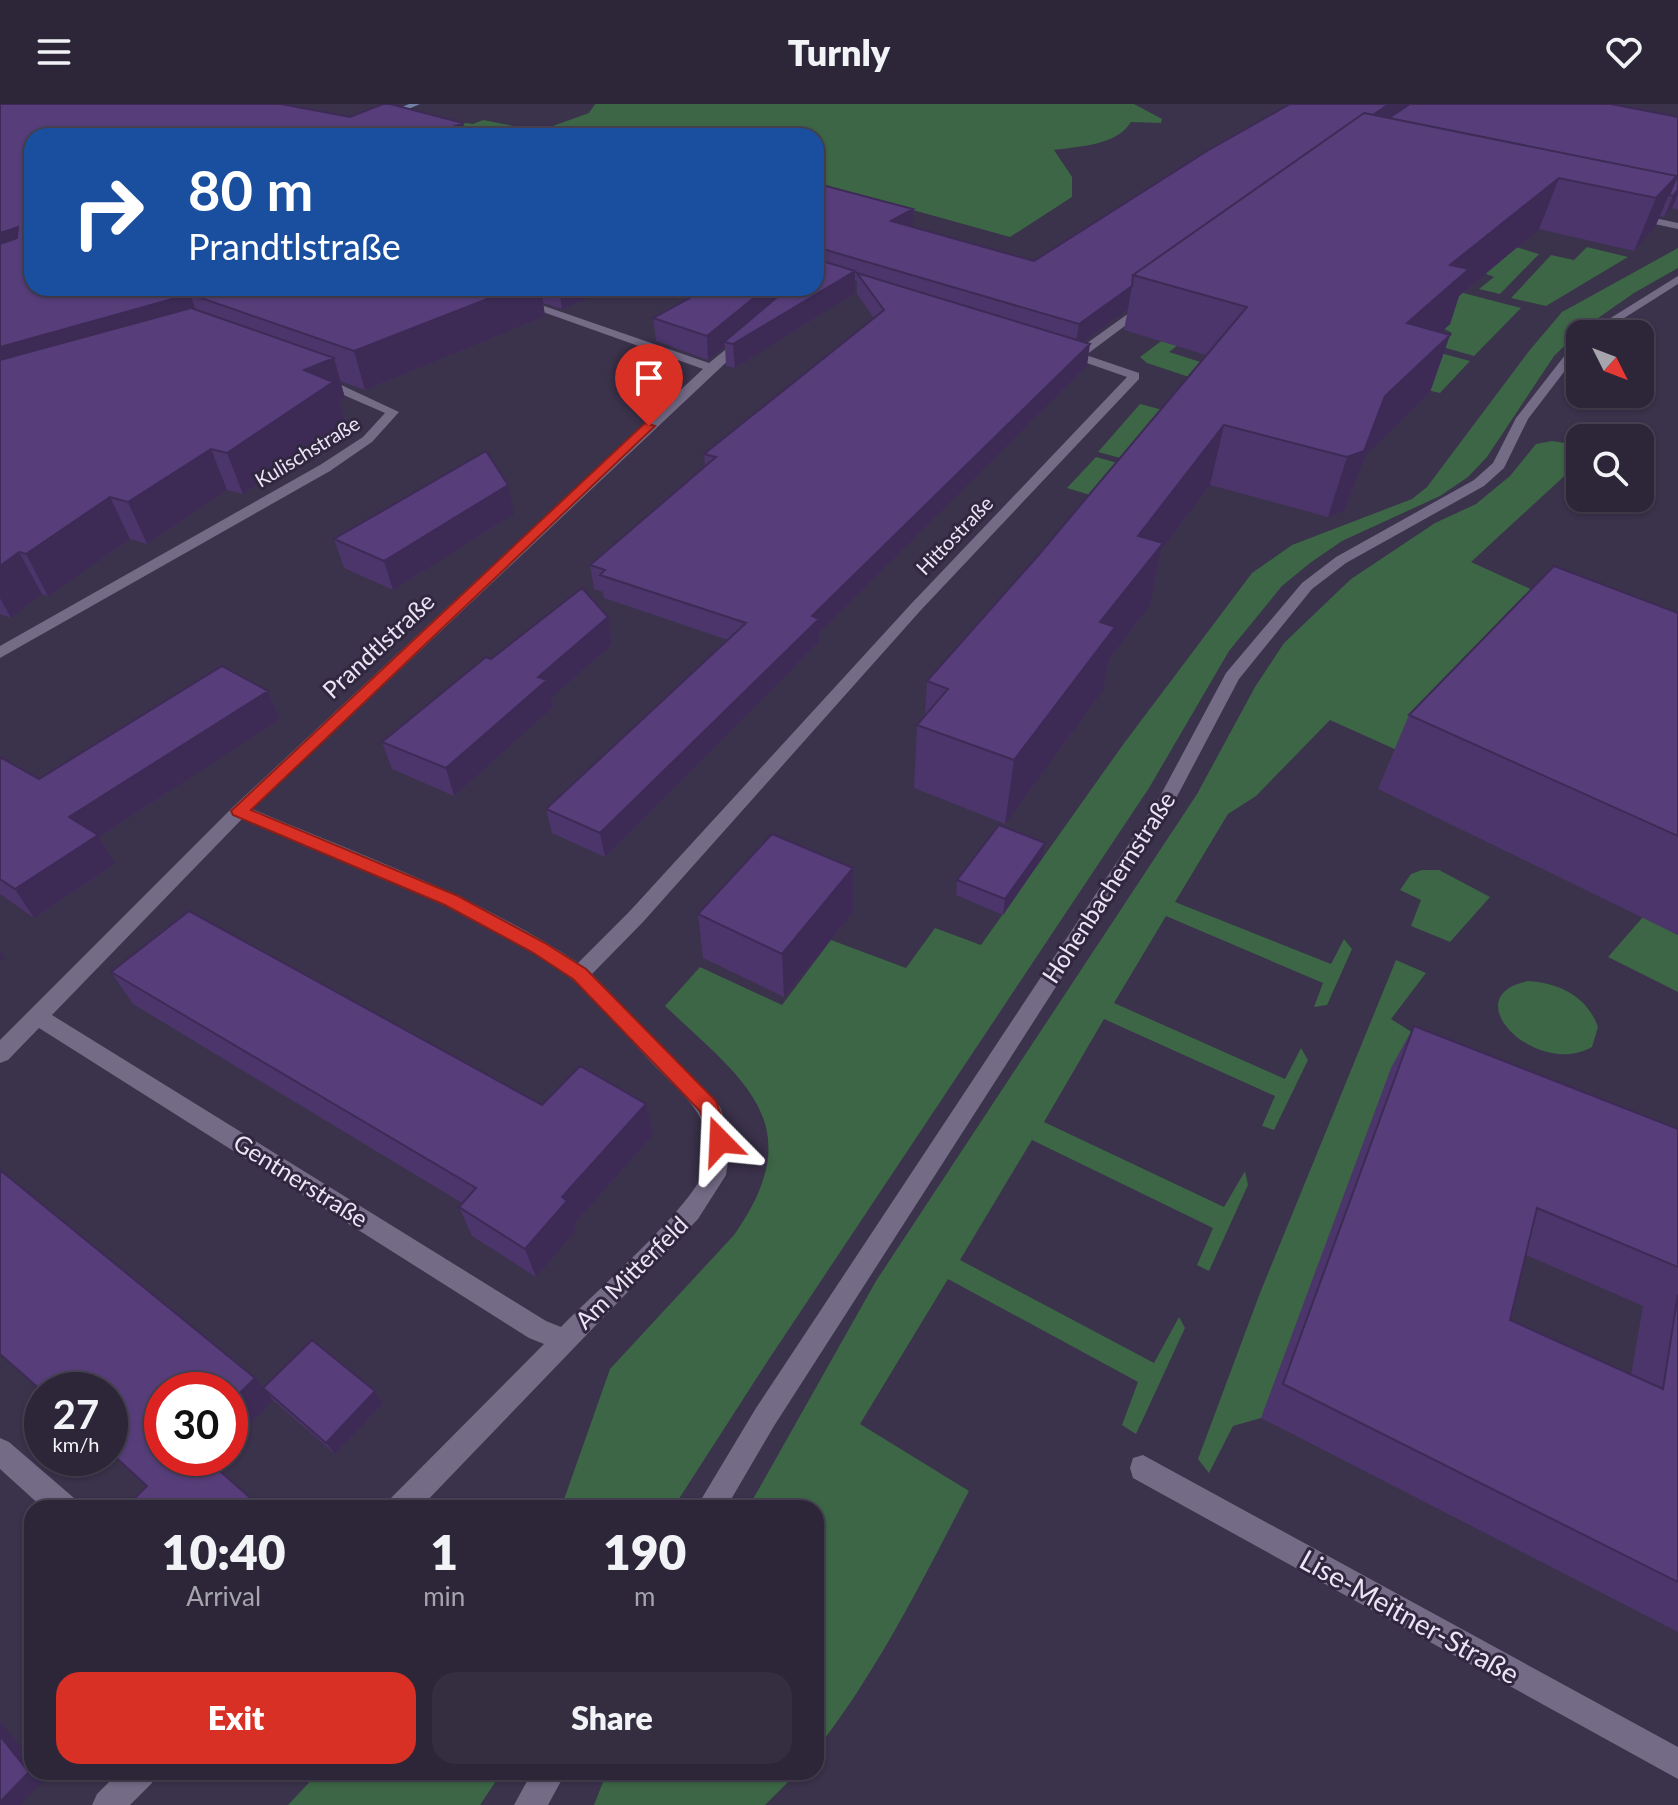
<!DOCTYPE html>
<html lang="en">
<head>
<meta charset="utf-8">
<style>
  body { margin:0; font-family:Lato,sans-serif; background:#342e40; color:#f1f3f6; height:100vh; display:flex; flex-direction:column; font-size:30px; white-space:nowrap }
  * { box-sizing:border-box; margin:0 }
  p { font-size:26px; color:#a6a5ae }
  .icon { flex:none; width:44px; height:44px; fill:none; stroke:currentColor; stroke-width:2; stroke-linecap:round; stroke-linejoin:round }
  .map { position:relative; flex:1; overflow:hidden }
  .sheet { position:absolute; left:24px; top:1396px; width:800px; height:280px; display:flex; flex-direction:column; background:#2c2638; border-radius:24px; box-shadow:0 2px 6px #0004,0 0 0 2px #484353 }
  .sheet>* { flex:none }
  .hud { position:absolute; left:24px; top:24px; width:800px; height:168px; border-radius:24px; box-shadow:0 2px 6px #0004,0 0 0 2px #484353; background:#1a4fa0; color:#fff; overflow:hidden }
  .needle { width:52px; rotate:132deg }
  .controls { position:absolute; left:1566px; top:216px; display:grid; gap:16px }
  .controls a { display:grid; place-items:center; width:88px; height:88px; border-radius:16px; background:#2c2638; box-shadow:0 2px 6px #0004,0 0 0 2px #484353; font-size:40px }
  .speed { position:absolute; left:24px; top:1268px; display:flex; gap:16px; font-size:40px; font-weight:700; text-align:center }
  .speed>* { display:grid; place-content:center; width:104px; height:104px; border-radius:50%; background:#2c2638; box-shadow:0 2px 6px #0004,0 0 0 2px #484353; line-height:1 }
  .speed small { font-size:20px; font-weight:400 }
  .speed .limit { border:12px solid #d22; background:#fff; color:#111 }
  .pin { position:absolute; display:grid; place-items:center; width:68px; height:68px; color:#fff; margin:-82px -34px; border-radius:50% 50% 50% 0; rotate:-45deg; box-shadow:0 0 8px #0007 }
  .pin .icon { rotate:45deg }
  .me { position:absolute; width:88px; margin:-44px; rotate:339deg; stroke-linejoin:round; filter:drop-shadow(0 0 6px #0008) }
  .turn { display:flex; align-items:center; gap:28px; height:168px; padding:0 32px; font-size:36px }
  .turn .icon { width:104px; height:104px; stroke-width:2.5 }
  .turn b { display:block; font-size:56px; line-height:68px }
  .eta { display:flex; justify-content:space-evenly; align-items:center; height:136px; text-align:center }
  .eta b { font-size:48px; font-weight:800; line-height:56px }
  .primary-button { display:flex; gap:16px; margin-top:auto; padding:16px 32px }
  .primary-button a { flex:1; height:92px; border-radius:24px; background:#d93025; color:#fff; font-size:32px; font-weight:800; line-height:92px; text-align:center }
  .primary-button a+a { background:#342e40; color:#f1f3f6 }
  header { display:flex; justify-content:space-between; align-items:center; height:104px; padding:0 32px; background:#2c2638; font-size:36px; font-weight:800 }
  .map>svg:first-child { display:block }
</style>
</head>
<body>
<header><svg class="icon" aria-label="menu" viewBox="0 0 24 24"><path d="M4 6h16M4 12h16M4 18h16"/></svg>Turnly<svg class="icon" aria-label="heart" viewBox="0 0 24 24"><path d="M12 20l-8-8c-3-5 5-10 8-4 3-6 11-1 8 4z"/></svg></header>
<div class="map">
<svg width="1678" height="1701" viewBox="0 0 1678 1701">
  <rect width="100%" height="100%" fill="#3b324b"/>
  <path fill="#3c6646" d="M 595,0 L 1134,0 L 1162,15 L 1161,19 L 1131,18 C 1116,42 1080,42 1054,46 L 1072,73 L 1072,93 L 1010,133 L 816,79 L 816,32 L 473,32 L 423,21 L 415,11 L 473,20 L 483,16 L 539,27 L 589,9 Z
    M 1499,138 L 1539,150 L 1500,190 L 1479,185 L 1494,173 L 1486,170 Z
    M 1587,143 L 1628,153 L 1546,202 L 1511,194 L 1551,151 L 1574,156 Z
    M 1678,144 L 1678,164 L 1634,189 L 1581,226 L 1554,252 L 1487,353 L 1468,373 L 1440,392 L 1342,437 L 1310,459 L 1282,482 L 1229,547 L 1149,684 L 769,1255 L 673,1404 L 561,1404 L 610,1265 L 734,1131 C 812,1020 744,977 665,902 L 700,863 L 782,901 L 831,836 L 906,864 L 935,824 L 981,841 L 1122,642 L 1252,469 L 1292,441 L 1412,395 L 1427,383 L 1529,247 L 1562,208 Z
    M 1294,145 L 1521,204 L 1474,252 L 1439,242 L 1452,229 Z
    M 1223,191 L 1470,257 L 1440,289 L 1191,231 L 1169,248 L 1219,264 L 1201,277 L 1147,259 L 1140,253 Z
    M 1140,300 L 1190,313 L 1150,362 L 1098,348 Z
    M 1552,337 L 1565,339 L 1573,344 L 1572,365 L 1471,458 L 1661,544 L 1410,652 L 1330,616 L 1256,692 L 1228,710 L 1175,798 L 1331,860 L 1344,835 L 1352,845 L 1327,901 L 1314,903 L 1323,879 L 1166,812 L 1114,899 L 1285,975 L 1301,944 L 1308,956 L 1274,1026 L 1262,1022 L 1275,992 L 1104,915 L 1044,1018 L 1224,1103 L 1245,1067 L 1248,1081 L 1209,1167 L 1197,1161 L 1213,1124 L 1032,1036 L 960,1156 L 1154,1259 L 1179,1213 L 1185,1224 L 1136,1330 L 1122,1321 L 1138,1278 L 948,1175 L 860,1320 L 969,1387 C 923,1475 878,1567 816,1646 L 816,1404 L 748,1404 L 876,1177 L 1197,690 L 1255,583 L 1284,539 L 1351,475 L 1435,419 L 1476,400 L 1510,372 L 1536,340 Z
    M 1096,353 L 1146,367 L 1120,400 L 1067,384 Z
    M 1422,766 L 1439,766 L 1490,793 L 1450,838 L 1411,822 L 1421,796 L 1400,786 L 1411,770 Z
    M 1643,813 L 1678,831 L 1678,888 L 1608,853 Z
    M 1396,856 L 1426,869 L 1391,915 L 1610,1053 L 1261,1314 L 1233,1322 L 1209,1369 L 1198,1355 L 1260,1189 Z
    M 1528,877 C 1559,879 1587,892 1598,923 L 1592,943 C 1536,975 1453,892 1528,877 Z
    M 319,1668 L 502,1668 L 480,1701 L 288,1701 Z
    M 607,1668 L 798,1668 L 765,1701 L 594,1701 Z"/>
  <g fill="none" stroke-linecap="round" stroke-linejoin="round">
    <path fill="#746b87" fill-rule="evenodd" d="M 1631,109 L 1678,119 L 1678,125 L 1627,114 L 1626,112 Z
      M 1678,172 L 1678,180 L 1599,230 L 1585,230 Z
      M 476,184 L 492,184 L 709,259 L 741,233 L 751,235 L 252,705 C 362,752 478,792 578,859 L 629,808 L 911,500 L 1127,273 L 1061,250 L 1061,244 L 1076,247 L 1143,199 L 1153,201 L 1086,251 L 1139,269 L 1139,275 L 921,506 L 643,818 L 592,870 L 720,1003 L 731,1037 L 726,1071 L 698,1115 L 420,1404 L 387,1404 L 391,1394 L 544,1240 L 529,1234 L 39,924 L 8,956 L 0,959 L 0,936 L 233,703 L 703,265 ZM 242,715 C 351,762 472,802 569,873 C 600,896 626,932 653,960 C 683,991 721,1018 704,1067 C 692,1103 592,1191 561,1223 L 546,1217 L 52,911 Z
      M 1580,235 L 1580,247 L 1528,315 L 1504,364 L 1484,382 L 1346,459 L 1312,485 L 1239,575 L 1172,702 L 774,1322 L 726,1404 L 696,1404 L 756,1304 L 1158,696 L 1226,569 L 1302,479 L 1336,453 L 1474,376 L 1493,359 L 1516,314 L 1576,237 Z
      M 316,273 L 324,273 L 399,308 L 372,338 L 330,367 L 0,554 L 0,542 L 320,361 L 363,333 L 385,309 L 316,279 Z
      M 0,1334 L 9,1338 L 74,1394 L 78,1404 L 43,1404 L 0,1365 Z
      M 1143,1351 L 1678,1643 L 1678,1675 L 1133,1374 L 1130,1364 L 1133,1354 Z
      M 119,1668 L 157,1668 L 152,1679 L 130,1701 L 92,1701 L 97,1690 Z
      M 532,1668 L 566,1668 L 548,1701 L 514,1701 Z"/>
    <path fill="#7480a7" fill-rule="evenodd" d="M 409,0 L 420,0 L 346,32 L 334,32 Z"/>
  </g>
  <path fill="#4b356a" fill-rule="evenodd" d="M 0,0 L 350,13 L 463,19 L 466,32 L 32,32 L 32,184 L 584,184 L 586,195 L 562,205 L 543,199 L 545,212 L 365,286 L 340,277 L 345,294 L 339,296 L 345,317 L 243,390 L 227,386 L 147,440 L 130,435 L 48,492 L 42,490 L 11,514 L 0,510 Z
    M 1678,13 L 1678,106 L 1672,104 L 1664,113 L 1660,112 L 1655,123 L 1634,147 L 1539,125 L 1459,192 L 1450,220 L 1441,228 L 1450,231 L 1430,288 L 1366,351 L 1344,407 L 1328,413 L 1210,381 L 1161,446 L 1150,501 L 1109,555 L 1103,586 L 1005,720 L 914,684 L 917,621 L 925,612 L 927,577 L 1036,454 L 1206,251 L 1124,226 L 1128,205 L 1083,238 L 1087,262 L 819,529 L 819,538 L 605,753 L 552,729 L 546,705 L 728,536 L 604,494 L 603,488 L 594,485 L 590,461 L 705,362 L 704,350 L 874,214 L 857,190 L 857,177 L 855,177 L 855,189 L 735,264 L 726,262 L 725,242 L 708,256 L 656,237 L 653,214 L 816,184 L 816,84 L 912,123 L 1034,157 Z
    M 514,410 L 393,486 L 344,464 L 334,435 Z
    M 1678,509 L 1678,831 L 1378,685 L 1409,611 Z
    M 608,513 L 612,540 L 551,594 L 553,603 L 454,692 L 392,665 L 382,638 L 491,555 Z
    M 268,587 L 280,615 L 99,733 L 115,760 L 34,814 L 0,790 L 0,653 L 39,675 Z
    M 1042,754 L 1003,811 L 956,791 L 957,776 Z
    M 853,764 L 853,808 L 784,893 L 703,854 L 698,810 Z
    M 111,868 L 542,1001 L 646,1000 L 653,1031 L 574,1120 L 576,1126 L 536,1173 L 472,1132 L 459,1103 L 462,1099 L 133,900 Z
    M 1414,922 L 1678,1025 L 1678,1528 L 1261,1314 L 1391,964 ZM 1526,1151 L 1643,1202 L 1631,1271 L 1510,1216 Z
    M 0,1066 L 255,1274 L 263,1284 L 312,1236 L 375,1287 L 383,1299 L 335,1350 L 273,1296 L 230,1341 L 230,1286 L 162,1286 L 162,1354 L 217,1354 L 212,1360 L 261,1404 L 131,1404 L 128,1401 L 147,1382 L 110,1348 L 110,1286 L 42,1286 L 42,1287 L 0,1250 Z"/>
  <path fill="#3d2b56" d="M 1389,0 L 1413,0 L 1144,174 L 1349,26 Z
    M 463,19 L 466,32 L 429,32 Z
    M 1677,72 L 1655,123 L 1634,147 L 1656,94 Z
    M 1559,74 L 1539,125 L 1459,192 L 1450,220 L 1388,276 L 1407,219 L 1450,161 Z
    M 1678,86 L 1678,90 L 1672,104 L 1664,113 L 1673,92 Z
    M 913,105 L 912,127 L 891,117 Z
    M 18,123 L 32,155 L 0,171 L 0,129 Z
    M 855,167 L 855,189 L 735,264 L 733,240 Z
    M 1132,182 L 1128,205 L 1075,244 L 1079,220 Z
    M 515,184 L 541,184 L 545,212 L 365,286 L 354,247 Z
    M 559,184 L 584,184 L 586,195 L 562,205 Z
    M 766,184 L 794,184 L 724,238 L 725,242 L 708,256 L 707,232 Z
    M 190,190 L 204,228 L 0,287 L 0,243 Z
    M 1450,231 L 1430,288 L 1366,351 L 1344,407 L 1328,413 L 1347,353 L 1385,292 Z
    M 1090,240 L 1087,262 L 819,529 L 819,538 L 605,753 L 600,729 L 812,512 Z
    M 334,254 L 345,294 L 339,296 L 345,317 L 243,390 L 227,349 L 304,266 Z
    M 1224,321 L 1210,381 L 1161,446 L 1150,501 L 1109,555 L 1103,586 L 1005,720 L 1014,656 L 1100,518 L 1138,432 Z
    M 211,345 L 227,386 L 147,440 L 128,398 Z
    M 508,381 L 514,410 L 393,486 L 384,457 Z
    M 110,393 L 130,435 L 48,492 L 26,450 Z
    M 19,448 L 42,490 L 11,514 L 0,494 L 0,462 Z
    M 608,513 L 612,540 L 551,594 L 553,603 L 454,692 L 446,664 L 538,573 Z
    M 268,587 L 280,615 L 99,733 L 115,760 L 34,814 L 15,785 L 69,713 Z
    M 1045,739 L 1042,754 L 1003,811 L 1005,795 Z
    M 853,764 L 853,808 L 784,893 L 782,850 Z
    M 0,848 L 5,854 L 0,857 Z
    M 646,1000 L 653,1031 L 574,1120 L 576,1126 L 536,1173 L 525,1145 L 562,1093 Z
    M 255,1274 L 273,1296 L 230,1341 L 230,1299 Z
    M 375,1287 L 383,1299 L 335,1350 L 326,1339 Z
    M 204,1354 L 217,1354 L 211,1361 Z
    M 255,1398 L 261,1404 L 249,1404 Z
    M 0,1617 L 32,1657 L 32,1668 L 41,1668 L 46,1674 L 20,1701 L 0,1701 Z"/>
  <path fill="#573e7b" stroke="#3d2b56" stroke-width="2" d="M 0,0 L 281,0 L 350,13 L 383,0 L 390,0 L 463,19 L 429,32 L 32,32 L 32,184 L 515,184 L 354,247 L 190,190 L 0,243 L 0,140 L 17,134 L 18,123 L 0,129 Z
    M 1290,0 L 1389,0 L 1373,11 L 1364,9 L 1133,171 L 1132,182 L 1079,220 L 816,143 L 816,84 L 822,81 L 913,105 L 891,117 L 1034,157 L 1207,47 Z
    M 1410,0 L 1611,0 L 1678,13 L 1678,86 L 1673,92 L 1669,91 L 1677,72 L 1389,14 Z
    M 1364,9 L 1677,72 L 1656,94 L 1559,74 L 1450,161 L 1469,165 L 1407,219 L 1450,231 L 1385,292 L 1364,347 L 1347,353 L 1224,321 L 1138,432 L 1163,439 L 1100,518 L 1115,523 L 1014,656 L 917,621 L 948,585 L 927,577 L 1036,454 L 1247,203 L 1133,171 Z
    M 816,155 L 855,167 L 733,240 L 724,238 L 788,184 L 816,184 Z
    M 857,169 L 1090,240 L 812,512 L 819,515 L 600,729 L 546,705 L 746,519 L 600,471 L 605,466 L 590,461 L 716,353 L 704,350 L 884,206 Z
    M 708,184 L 766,184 L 707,232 L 653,214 Z
    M 191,204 L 334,254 L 304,266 L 333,278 L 227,349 L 211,345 L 128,398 L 110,393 L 26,450 L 19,448 L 0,462 L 0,256 Z
    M 486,347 L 508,381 L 384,457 L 334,435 Z
    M 1554,462 L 1678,509 L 1678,732 L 1409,611 Z
    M 582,484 L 608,513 L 538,573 L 547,576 L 446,664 L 382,638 L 486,553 L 491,555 Z
    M 222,562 L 268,587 L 69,713 L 98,731 L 15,785 L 0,775 L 0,653 L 39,675 Z
    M 999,721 L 1045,739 L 1005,795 L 957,776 Z
    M 772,730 L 853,764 L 782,850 L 698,810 Z
    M 189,807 L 542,1001 L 580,962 L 646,1000 L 562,1093 L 567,1097 L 525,1145 L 459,1103 L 476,1084 L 111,868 Z
    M 1414,922 L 1678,1025 L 1678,1163 L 1537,1104 L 1510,1216 L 1663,1285 L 1678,1190 L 1678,1478 L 1283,1280 Z
    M 0,1066 L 255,1274 L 230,1299 L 230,1286 L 162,1286 L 162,1354 L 205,1354 L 255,1398 L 249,1404 L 131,1404 L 128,1401 L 147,1382 L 110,1348 L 110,1286 L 42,1286 L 42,1287 L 0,1250 Z
    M 312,1236 L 375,1287 L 326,1339 L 263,1284 Z
    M 0,1632 L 29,1668 L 0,1698 Z"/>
  <path fill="#d93025" stroke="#8d1f18" stroke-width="2" d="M 645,319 L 655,322 L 251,706 L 458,792 L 545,839 L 586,865 L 716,997 L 730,1037 L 727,1043 L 720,1046 L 713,1043 L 700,1007 L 573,875 L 532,848 L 445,801 L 233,711 L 231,707 Z"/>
  <g text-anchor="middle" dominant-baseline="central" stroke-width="6" stroke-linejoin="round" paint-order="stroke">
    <g font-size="20" fill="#eae4f5" stroke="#312840">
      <text transform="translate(307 347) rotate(-31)">Kulischstraße</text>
      <text transform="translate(954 431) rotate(-46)">Hittostraße</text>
    </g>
    <g font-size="24" fill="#eae4f5" stroke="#312840">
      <text transform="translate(378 541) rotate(-43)">Prandtlstraße</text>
      <text transform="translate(1108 783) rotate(-57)">Hohenbachernstraße</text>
      <text transform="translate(301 1076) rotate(32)">Gentnerstraße</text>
      <text transform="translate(631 1168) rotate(-45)">Am Mitterfeld</text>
    </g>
    <g font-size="28" fill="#eae4f5" stroke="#312840">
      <text transform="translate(1410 1512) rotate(29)">Lise-Meitner-Straße</text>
    </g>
  </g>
</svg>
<div class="controls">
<a><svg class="needle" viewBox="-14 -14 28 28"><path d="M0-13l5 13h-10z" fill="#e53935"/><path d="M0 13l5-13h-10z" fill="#a6a5ae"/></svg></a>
<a><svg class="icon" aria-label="search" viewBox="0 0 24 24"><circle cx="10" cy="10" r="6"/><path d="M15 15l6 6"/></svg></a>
</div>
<div class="speed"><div>27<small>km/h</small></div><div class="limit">30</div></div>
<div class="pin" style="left:649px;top:322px;background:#d93025"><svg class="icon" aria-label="arrive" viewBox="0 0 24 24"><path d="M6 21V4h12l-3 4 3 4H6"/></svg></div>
<svg class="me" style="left:720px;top:1037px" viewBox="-20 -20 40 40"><path d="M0-17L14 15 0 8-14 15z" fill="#d93025" stroke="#fff" stroke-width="4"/></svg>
<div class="hud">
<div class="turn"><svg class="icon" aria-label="right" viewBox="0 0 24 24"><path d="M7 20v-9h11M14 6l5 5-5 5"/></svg><div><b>80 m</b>Prandtlstraße</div></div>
</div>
<section class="sheet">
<div class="eta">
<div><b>10:40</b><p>Arrival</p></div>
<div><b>1</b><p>min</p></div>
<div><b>190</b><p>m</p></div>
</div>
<div class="primary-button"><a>Exit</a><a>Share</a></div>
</section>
</div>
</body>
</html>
